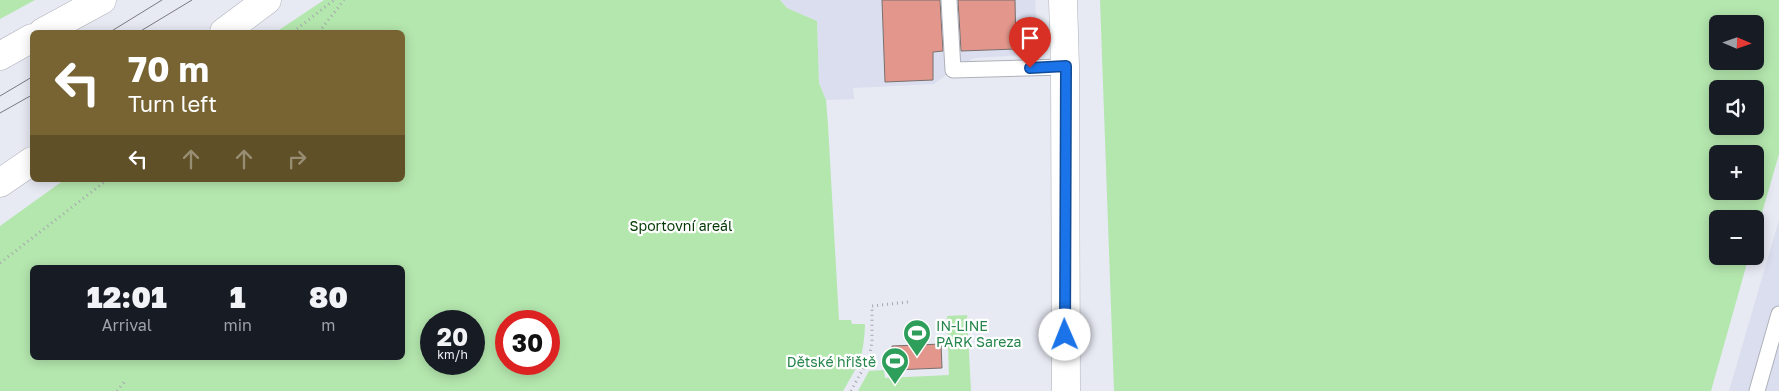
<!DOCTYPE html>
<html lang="en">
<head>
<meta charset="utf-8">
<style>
  body { margin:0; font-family:"Golos Text",sans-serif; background:#242831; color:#f1f3f6; height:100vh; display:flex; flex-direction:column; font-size:19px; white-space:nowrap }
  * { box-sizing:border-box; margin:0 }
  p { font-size:16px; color:#9ea1a6 }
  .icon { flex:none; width:28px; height:28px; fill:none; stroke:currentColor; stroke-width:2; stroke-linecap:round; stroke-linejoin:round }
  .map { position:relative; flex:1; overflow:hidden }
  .drawer { position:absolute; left:30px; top:265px; width:375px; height:95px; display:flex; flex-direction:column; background:#171b24; border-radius:8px; box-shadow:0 2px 12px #0003 }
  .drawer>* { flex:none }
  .guide { position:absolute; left:30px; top:30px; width:375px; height:152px; border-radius:8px; box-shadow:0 2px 12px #0003; background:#786433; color:#fff; overflow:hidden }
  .needle { width:32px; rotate:92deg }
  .fabs { position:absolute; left:1709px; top:15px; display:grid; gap:10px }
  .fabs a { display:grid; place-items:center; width:55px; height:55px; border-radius:8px; background:#171b24; box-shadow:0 2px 12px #0003; font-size:25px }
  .speed { position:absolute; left:420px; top:310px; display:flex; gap:10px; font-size:25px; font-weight:700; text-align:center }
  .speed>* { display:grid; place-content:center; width:65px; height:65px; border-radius:50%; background:#171b24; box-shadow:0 2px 12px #0003; line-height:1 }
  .speed small { font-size:12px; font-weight:400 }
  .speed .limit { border:8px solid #d22; background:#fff; color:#111 }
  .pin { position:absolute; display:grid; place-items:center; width:42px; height:42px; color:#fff; margin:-51px -21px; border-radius:50% 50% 50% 0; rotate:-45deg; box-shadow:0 0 5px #0007 }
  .pin .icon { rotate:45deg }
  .me { position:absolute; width:55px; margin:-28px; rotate:359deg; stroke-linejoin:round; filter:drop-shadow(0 0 4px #0008) }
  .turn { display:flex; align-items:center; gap:18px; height:105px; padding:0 15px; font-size:22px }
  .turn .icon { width:65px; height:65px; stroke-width:2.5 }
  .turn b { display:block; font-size:35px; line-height:42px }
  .lanes { display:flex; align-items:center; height:48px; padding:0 15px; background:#0003; justify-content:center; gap:25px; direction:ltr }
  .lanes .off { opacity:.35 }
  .eta { display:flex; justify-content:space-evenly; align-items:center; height:85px; text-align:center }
  .eta b { font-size:30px; font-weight:800; line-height:35px }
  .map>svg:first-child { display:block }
</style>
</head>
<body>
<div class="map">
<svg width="1779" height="391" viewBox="0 0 1779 391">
  <rect width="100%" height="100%" fill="#e7e9f3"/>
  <path fill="#dadeef" d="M 780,0 L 1035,0 L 1038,54 L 974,58 L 953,70 L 934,84 L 853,88 L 854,99 L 826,100 L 819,83 L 817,21 L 787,8 Z
    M 1779,220 L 1779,391 L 1729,391 Z"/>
  <path fill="#b4e7ae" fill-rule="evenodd" d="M 0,0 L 35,0 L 0,19 Z
    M 324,0 L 780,0 L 787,8 L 817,21 L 819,83 L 826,100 L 828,125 L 839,320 L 851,320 L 852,324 L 865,324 C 864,356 859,364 843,391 L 0,391 L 0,226 L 64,180 L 402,180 L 402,32 L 276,32 ZM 32,268 L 402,268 L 402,358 L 32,358 ZM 431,321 L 474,321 L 474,364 L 431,364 ZM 549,321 L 549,364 L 506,364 L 506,321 Z
    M 1100,0 L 1779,0 L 1779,154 L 1755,237 L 1755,219 L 1718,219 L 1718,256 L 1749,256 L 1711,391 L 1114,391 ZM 1718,24 L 1755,24 L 1755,61 L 1718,61 ZM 1718,89 L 1755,89 L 1755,126 L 1718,126 ZM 1718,154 L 1755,154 L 1755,191 L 1718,191 Z
    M 967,315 L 971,391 L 858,391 L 869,371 L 884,370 L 885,378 L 949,375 L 947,316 Z"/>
  <path fill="#e3978c" stroke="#796f6d" d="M 882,0 L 940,0 L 943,51 L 933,52 L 933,80 L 885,82 Z
    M 958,0 L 1015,0 L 1016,49 L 961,51 Z
    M 941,344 L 942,368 L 893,370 L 892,346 Z"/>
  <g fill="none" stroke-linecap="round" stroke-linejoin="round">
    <g stroke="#afb1ba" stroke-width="17">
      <path id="lane" d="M 949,0 L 953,70 L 1065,67
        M 1757,391 L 1779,314"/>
    </g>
    <g stroke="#afb1ba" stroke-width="29">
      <path id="street" d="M 1063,0 L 1065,67 L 1066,391"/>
    </g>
    <g stroke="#afb1ba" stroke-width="29">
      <path id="secondary" d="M 43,32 L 102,0
        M 224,32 L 267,0
        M 0,56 L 32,38
        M 0,183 L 32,161"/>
    </g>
    <path stroke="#a5a7af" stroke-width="3" stroke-dasharray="1 4" stroke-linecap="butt" d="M 293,32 L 334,0
      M 319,32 L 344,0
      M 0,263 L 107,180
      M 117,391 L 125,381
      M 851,391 L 869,358 L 872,342 L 872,306 L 908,302"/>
    <use href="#lane" stroke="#fff" stroke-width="15"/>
    <use href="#street" stroke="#fff" stroke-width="28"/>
    <use href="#secondary" stroke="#fff" stroke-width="28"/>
    <path stroke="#797a81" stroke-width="1" d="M 110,32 L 162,0
      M 139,32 L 192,0
      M 0,96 L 32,77
      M 0,113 L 32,95"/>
  </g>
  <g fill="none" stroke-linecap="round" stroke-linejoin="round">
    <g stroke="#114b97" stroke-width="12">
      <path id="route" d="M 1030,68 L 1066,66 L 1065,335"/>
    </g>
    <use href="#route" stroke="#1a73e8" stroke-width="9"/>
  </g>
  <defs>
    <g id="stadium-pin" transform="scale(1.4375)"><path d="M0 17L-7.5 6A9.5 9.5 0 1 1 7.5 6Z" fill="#2e9e5b" stroke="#fff"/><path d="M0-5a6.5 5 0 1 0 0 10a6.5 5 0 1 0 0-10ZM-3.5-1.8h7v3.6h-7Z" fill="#fff"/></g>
  </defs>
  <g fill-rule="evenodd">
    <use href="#stadium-pin" x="917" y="333"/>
    <use href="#stadium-pin" x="895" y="361"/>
  </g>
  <g text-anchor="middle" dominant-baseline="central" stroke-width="4.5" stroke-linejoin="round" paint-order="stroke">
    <g font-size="14" fill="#013700" stroke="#fff">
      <text x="681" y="225">Sportovní areál</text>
    </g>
    <g font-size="14" fill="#27864d" stroke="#fff" text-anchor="start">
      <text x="936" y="325">IN-LINE<tspan x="936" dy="16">PARK Sareza</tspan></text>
      <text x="876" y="361" text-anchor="end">Dětské hřiště</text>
    </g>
  </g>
</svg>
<div class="fabs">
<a><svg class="needle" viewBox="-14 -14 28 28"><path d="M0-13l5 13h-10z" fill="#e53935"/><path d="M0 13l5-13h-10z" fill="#9ea1a6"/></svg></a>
<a><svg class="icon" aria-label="sound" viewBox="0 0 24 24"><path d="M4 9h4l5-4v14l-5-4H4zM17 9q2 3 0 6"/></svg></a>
<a>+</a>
<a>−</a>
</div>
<div class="speed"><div>20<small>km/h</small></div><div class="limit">30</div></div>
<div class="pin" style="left:1030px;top:68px;background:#d93025"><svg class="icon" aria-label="arrive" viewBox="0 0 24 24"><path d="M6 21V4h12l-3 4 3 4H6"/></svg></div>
<svg class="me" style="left:1065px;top:335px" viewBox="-20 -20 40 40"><circle r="19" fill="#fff"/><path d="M0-13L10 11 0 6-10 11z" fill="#1a73e8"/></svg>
<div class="guide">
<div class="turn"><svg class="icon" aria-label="left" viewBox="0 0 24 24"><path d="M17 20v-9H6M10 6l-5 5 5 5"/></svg><div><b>70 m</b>Turn left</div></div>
<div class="lanes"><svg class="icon" aria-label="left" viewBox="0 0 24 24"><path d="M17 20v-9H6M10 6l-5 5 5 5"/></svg><svg class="icon off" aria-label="ahead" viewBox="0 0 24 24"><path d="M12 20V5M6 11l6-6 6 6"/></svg><svg class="icon off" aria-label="ahead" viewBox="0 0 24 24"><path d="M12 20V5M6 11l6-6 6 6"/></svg><svg class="icon off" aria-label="right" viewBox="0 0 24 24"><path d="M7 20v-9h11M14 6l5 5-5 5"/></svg></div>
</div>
<section class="drawer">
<div class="eta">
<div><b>12:01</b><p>Arrival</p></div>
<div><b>1</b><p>min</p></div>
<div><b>80</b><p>m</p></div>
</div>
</section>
</div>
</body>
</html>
